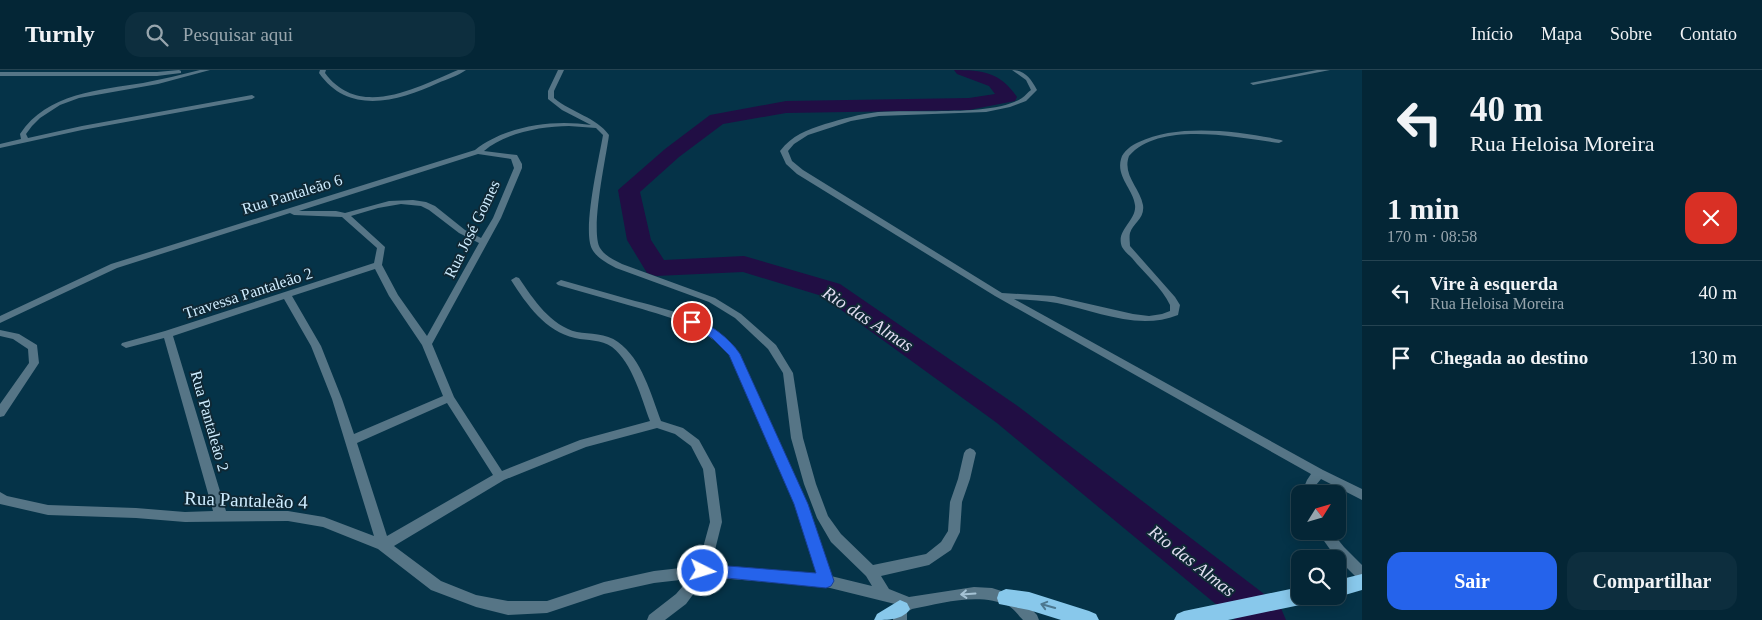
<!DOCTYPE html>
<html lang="pt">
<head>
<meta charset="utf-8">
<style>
  body { margin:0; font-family:"Times New Roman",serif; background:#0d2e3e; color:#f1f3f6; height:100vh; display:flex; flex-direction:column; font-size:19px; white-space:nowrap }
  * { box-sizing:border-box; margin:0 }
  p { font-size:16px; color:#97a5ad }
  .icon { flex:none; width:28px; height:28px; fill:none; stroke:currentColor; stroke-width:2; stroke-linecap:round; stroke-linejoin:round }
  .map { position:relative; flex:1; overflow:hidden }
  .details { display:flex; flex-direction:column; background:#042636; width:400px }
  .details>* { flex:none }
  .banner { background:#042636; color:#f1f3f6; overflow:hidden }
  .needle { width:32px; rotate:53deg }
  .fabs { position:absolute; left:1291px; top:415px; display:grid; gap:10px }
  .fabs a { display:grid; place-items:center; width:55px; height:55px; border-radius:10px; background:#042636; box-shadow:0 2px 12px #0003,0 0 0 1px #254351; font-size:25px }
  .pin { position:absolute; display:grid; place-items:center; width:42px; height:42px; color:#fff; margin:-21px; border:2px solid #fff; border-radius:50%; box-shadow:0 1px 5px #0007 }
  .me { position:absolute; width:55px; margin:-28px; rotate:95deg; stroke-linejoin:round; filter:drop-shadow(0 0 4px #0008) }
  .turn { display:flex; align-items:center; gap:18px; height:105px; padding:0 25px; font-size:22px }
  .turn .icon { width:65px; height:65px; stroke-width:2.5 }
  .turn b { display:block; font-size:35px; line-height:42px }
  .round { display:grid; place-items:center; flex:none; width:52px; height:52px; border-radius:15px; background:#0d2e3e }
  .summary { display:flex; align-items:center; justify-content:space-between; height:85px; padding:0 25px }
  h1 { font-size:30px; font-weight:700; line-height:38px }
  .cta { display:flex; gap:10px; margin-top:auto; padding:10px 25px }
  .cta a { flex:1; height:58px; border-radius:15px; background:#2563eb; color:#fff; font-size:20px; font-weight:700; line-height:58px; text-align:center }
  .cta a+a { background:#0d2e3e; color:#f1f3f6 }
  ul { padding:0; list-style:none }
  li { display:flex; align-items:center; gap:15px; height:65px; padding:0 25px; border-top:1px solid #254351 }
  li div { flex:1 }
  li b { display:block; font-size:19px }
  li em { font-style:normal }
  header { display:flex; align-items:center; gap:30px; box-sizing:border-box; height:70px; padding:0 25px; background:#042636; border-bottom:1px solid #254351 }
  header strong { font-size:24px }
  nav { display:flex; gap:28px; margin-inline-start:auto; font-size:18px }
  .search { width:350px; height:45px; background:#0d2e3e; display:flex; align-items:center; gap:12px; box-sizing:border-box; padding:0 18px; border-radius:15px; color:#97a5ad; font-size:19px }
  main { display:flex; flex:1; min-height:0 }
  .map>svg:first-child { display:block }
</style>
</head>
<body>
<header>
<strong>Turnly</strong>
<div class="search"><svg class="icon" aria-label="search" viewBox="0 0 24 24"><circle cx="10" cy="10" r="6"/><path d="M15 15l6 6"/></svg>Pesquisar aqui</div>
<nav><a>Início</a><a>Mapa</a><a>Sobre</a><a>Contato</a></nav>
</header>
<main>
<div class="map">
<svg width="1362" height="550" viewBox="0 0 1362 550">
  <rect width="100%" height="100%" fill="#053348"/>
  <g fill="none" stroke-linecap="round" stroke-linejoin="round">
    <path fill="#210e44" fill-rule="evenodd" d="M 954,0 C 983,0 1000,2 1017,27 L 1015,31 L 969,40 L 786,43 L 723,54 L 679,87 L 640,122 L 651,170 L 664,190 L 744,186 L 840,214 L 1019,337 L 1280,536 L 1286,550 L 1235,550 L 997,353 L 822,226 L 743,202 L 656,206 L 647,203 L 627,170 L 618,120 L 665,79 L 710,45 L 786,31 L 969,28 L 995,24 L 989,16 L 957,4 Z"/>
    <path fill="#567586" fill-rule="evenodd" d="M 179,0 L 181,1 L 181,3 L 157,6 L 0,6 L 0,2 L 157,2 Z
      M 200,0 L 210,0 L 158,14 L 79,28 L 60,35 L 40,48 L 32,56 L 26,64 L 28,68 L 82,56 L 252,25 L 255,27 L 252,29 L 82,60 L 0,78 L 0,74 L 21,69 L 20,64 C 47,23 99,20 143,13 C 162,9 181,5 200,0 Z
      M 320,0 L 326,0 L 325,3 C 360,50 417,17 458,0 L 466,0 C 458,6 447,9 438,13 C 399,31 349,46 319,3 Z
      M 558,0 L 564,0 L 554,21 L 554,28 C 572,43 596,47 609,65 C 606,88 590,160 600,178 C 605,186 614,190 622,194 L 715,228 L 741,244 L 776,275 L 793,303 L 803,368 L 816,414 L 828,446 L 841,464 L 873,495 L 926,484 L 941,472 L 948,461 L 950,432 L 958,409 L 964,383 L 966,380 L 970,378 L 974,380 L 976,383 L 970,409 L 962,432 L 960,462 L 951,480 L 929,495 L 881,506 L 889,519 L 909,527 L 974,517 L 992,518 L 1020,527 L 1037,545 L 1039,550 L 1023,550 C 1019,546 1014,539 1009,536 C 980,522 942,533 912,539 L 907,542 L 907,550 L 893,550 L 893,539 L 895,534 L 826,517 L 706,507 L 686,534 L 665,550 L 647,550 L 649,545 L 676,524 L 689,509 L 654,513 L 604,524 L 547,543 L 508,545 L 476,537 L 431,520 L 378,479 L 323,457 L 288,451 L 185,452 L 136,448 L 48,445 L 0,434 L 0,422 L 7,426 L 48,435 L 136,438 L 185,442 L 213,441 L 164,268 L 126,278 L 121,275 L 122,273 L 165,261 L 374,193 L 377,178 L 342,147 L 294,145 L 290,143 L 117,198 L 0,253 L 0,246 L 111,194 L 475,80 C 505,56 553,49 591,55 L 562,40 L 548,29 L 548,21 ZM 569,56 L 596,58 L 603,65 C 599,89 582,160 592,179 C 597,188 607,193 616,198 L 709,232 L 735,248 L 768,279 L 783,303 L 791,368 L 804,414 L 817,448 L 831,472 L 866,506 L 872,516 L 831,506 L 807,434 L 740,284 C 717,249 665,239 628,229 C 606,223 583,216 561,210 L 556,213 L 558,215 C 581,222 605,228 628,235 C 666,246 704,255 731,286 L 795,434 L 817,504 L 711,496 L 722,452 L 715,399 L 699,370 L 683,358 L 661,351 C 651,325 642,289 618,272 C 606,263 590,264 577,262 C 551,256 533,229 519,208 L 516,207 L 511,210 C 527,235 545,261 575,268 C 588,271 601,269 612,277 C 633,294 641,327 650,351 L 580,370 L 502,401 L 454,327 L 432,274 L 501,148 L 522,98 L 522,94 L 517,85 L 484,81 C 505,63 542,56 569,56 ZM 478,84 L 511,89 L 514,98 L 493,148 L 481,168 L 465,160 L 435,136 L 426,132 L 413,130 L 389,131 L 345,143 L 336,141 L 299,141 ZM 401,134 L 421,136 L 429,140 L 459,163 L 479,173 L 427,266 L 398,225 L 382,195 L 385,177 L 351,146 L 378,138 ZM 375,199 L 389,226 L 422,275 L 443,326 L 354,364 L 342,329 L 321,276 L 292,226 ZM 284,229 L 311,276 L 332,329 L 374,466 L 324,447 L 288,441 L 226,441 L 173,266 ZM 447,333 L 493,405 L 387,466 L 357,373 ZM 657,358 L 675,364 L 691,376 L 703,399 L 710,452 L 698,496 L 654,501 L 604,512 L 547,531 L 508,531 L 476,525 L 441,511 L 394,476 L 504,410 L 586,377 Z
      M 1012,0 C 1025,0 1031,9 1037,20 L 1026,31 L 1010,37 L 986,42 L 879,46 L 851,51 L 808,65 L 794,74 L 788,81 L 792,91 L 803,100 L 1002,223 L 1054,226 L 1133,244 L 1149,246 L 1162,244 L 1170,241 L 1170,235 C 1162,218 1144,203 1132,188 C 1129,185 1124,181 1122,177 C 1115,160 1137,151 1135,135 C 1133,119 1116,107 1121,89 C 1123,81 1132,75 1139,72 C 1177,53 1241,61 1281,70 L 1283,71 L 1279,73 C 1238,68 1161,50 1129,86 C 1122,105 1140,118 1143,135 C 1145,149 1133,153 1130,163 C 1129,167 1130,172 1130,176 L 1175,227 L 1180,235 L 1178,245 C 1138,261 1097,241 1057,233 C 1043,230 1028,230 1014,229 L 1323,400 L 1362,419 L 1362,430 L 1321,409 L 1316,415 L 1313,424 L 1301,424 L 1307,410 L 1311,404 L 995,226 L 797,104 L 786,94 L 780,81 C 792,65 807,60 825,54 C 842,49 860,44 878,42 C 914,39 994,47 1022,28 C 1025,26 1028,22 1031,20 L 1026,10 Z
      M 1317,0 L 1330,0 L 1253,15 L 1250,13 Z
      M 0,260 L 19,264 L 37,275 L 39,293 L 4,346 L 0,347 L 0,334 L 29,293 L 28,279 L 13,269 L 0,266 Z
      M 1317,461 L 1331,461 L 1344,477 L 1362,495 L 1362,510 L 1357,508 L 1334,485 Z"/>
    <path fill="#88c8eb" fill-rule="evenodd" d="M 1362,504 L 1362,520 L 1338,527 L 1337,526 L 1338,510 Z
      M 1300,517 L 1300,526 L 1309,526 L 1307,532 L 1300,535 L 1228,550 L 1174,550 L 1177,544 L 1184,541 Z
      M 1006,519 L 1029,522 L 1089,541 L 1096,544 L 1099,550 L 1061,550 L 1029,540 L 999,534 L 997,528 L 999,522 Z
      M 900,530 L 907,533 L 910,539 C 903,550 888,550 874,550 L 877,544 Z"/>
  </g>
  <defs><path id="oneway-shaft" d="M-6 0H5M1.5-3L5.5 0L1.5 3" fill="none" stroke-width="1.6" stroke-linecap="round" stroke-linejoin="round" transform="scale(1.25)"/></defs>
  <use stroke="#a5c3d5" href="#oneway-shaft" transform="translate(968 524) rotate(176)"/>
  <use stroke="#4c7890" href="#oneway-shaft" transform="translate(1048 536) rotate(-164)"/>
  <path fill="#2563eb" stroke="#184099" d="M 692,248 C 710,253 730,269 740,284 L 808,434 L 834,511 L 831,516 L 826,518 L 697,505 L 695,501 L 697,496 L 703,494 L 816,503 L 794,434 L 729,285 L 712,268 L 688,255 L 687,252 Z"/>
  <g text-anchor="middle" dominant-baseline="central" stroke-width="4" stroke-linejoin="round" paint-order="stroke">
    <g font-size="16" fill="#cfedff" stroke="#0f2835">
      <text transform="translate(292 124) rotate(-17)">Rua Pantaleão 6</text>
      <text transform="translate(472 159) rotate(-64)">Rua José Gomes</text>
      <text transform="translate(248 223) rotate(-18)">Travessa Pantaleão 2</text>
      <text transform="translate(210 351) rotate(74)">Rua Pantaleão 2</text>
    </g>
    <g font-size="18" font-style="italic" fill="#e0ddf0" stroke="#0f2835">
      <text transform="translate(868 249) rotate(33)">Rio das Almas</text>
      <text transform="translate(1192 491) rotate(38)">Rio das Almas</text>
    </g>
    <g font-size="19" fill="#cfedff" stroke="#0f2835">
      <text transform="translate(246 430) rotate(2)">Rua Pantaleão 4</text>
    </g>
  </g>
</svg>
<div class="fabs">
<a><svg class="needle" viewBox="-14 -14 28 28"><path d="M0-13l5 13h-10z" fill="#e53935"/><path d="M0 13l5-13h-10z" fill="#97a5ad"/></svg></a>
<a><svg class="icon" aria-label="search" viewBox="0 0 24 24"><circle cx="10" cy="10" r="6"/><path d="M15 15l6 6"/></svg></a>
</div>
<div class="pin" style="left:692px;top:252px;background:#d93025"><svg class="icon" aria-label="arrive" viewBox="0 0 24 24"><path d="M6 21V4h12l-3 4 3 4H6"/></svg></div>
<svg class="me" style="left:703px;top:501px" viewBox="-20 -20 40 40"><circle r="17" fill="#2563eb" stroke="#fff" stroke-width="3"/><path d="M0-11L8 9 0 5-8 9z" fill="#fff"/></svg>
</div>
<section class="details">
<div class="banner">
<div class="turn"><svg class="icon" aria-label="left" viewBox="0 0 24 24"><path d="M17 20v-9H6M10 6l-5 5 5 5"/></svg><div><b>40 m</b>Rua Heloisa Moreira</div></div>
</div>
<div class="summary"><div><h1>1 min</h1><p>170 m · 08:58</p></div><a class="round" style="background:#d93025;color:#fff"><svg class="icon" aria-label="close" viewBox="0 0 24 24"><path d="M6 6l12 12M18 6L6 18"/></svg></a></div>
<ul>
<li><svg class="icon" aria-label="left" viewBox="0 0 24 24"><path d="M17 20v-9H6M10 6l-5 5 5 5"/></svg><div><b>Vire à esquerda</b><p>Rua Heloisa Moreira</p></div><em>40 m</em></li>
<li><svg class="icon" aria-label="arrive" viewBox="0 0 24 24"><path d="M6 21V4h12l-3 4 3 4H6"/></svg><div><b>Chegada ao destino</b></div><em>130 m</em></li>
</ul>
<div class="cta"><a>Sair</a><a>Compartilhar</a></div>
</section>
</main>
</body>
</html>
